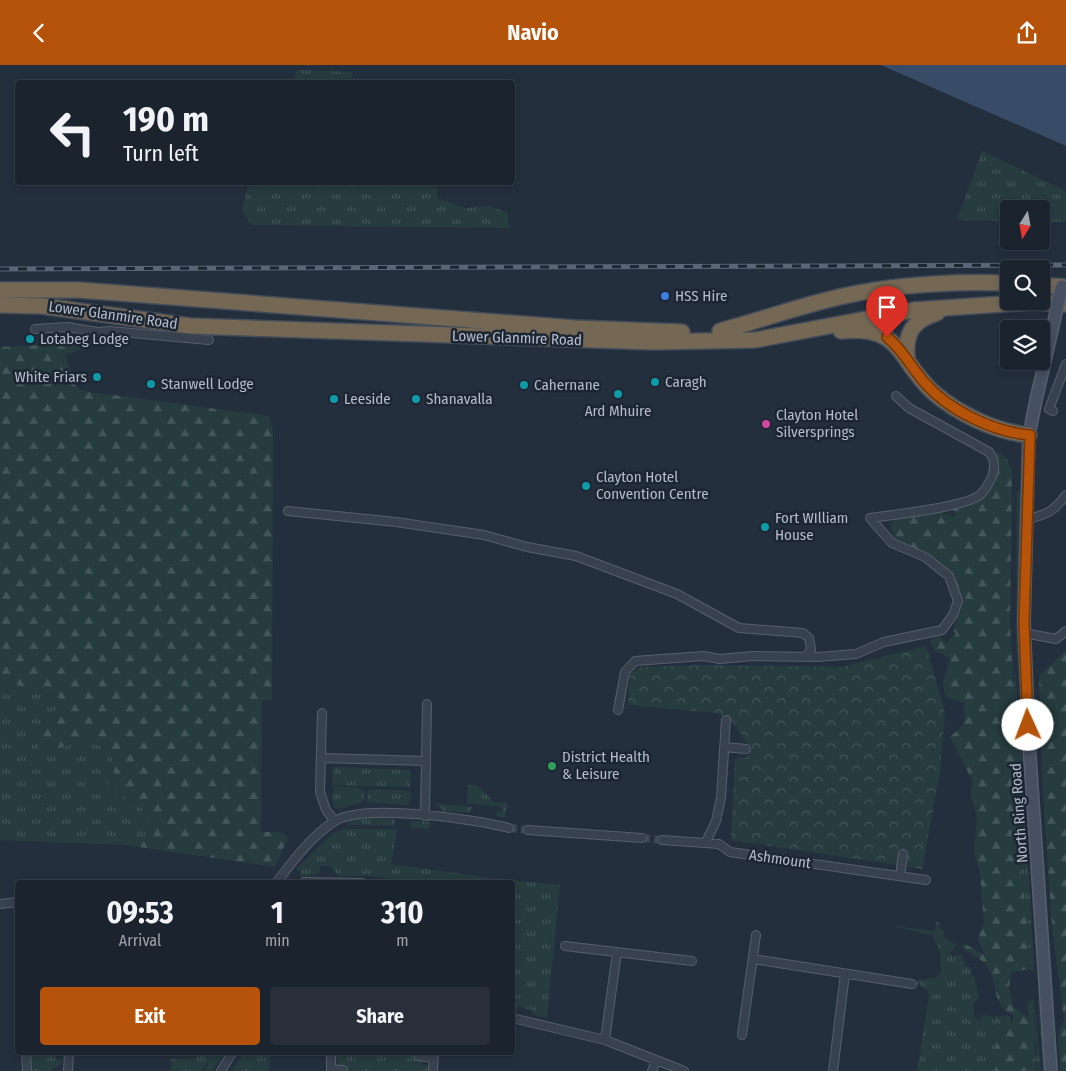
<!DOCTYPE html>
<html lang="en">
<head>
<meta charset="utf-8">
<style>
  body { margin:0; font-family:"Fira Sans Condensed",sans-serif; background:#282f3a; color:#f1f3f6; height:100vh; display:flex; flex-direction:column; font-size:19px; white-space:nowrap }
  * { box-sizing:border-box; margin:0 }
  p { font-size:16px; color:#a0a4aa }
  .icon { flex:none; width:28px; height:28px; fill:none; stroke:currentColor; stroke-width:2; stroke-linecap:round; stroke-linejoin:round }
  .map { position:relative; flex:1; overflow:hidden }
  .drawer { position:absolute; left:15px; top:815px; width:500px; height:175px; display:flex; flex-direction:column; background:#1b232e; border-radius:5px; box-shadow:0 2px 8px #0003,0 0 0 1px #39404a }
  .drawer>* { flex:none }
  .guide { position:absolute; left:15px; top:15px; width:500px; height:105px; border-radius:5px; box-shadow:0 2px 8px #0003,0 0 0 1px #39404a; background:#1b232e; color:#f1f3f6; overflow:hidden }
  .needle { width:32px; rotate:191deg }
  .tools { position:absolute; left:1000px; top:135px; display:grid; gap:10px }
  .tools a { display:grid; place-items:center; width:50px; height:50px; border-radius:5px; background:#1b232e; box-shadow:0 2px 8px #0003,0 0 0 1px #39404a; font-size:25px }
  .pin { position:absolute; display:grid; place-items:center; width:42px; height:42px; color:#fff; margin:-51px -21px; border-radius:50% 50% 50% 0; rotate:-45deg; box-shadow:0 0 5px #0007 }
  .pin .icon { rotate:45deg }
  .me { position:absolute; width:55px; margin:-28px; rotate:358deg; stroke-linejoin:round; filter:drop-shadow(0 0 4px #0008) }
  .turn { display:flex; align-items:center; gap:18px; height:105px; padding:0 25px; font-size:22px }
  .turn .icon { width:65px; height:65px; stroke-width:2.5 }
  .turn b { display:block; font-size:35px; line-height:42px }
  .eta { display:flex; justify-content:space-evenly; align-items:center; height:85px; text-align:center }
  .eta b { font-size:30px; font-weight:700; line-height:35px }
  .cta { display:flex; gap:10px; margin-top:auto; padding:10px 25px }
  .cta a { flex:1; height:58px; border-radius:5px; background:#b45309; color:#fff; font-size:20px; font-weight:700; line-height:58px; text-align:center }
  .cta a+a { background:#282f3a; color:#f1f3f6 }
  header { display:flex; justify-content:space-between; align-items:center; height:65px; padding:0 25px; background:#b45309; color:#fff; font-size:22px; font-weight:700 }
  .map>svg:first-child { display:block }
</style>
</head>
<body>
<header><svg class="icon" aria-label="back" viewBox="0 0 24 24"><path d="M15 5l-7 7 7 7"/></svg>Navio<svg class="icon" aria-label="share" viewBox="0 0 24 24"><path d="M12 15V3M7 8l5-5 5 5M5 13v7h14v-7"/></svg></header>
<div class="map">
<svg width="1066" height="1006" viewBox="0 0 1066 1006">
  <defs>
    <pattern id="grass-tufts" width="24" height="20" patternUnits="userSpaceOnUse" patternTransform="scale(1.25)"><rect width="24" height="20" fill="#263c3f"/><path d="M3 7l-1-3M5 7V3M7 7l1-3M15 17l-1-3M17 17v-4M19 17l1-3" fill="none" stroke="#435659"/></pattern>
    <pattern id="forest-firs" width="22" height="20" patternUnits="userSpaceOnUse" patternTransform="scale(1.25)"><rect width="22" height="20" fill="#263c3f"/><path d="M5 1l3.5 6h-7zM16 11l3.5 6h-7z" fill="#435659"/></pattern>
    <pattern id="park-crowns" width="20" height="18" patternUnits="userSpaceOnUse" patternTransform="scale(1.25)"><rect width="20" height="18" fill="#263c3f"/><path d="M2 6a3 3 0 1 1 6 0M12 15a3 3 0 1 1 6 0" fill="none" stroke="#435659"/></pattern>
  </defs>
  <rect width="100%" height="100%" fill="#242f3e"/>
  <path fill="url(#grass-tufts)" d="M 297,5 L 353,7 L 351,17 L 293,17 Z
    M 982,86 L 1066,126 L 1066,157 L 1041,157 L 1041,144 L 1009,144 L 1009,156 L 957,155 Z
    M 249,118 L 437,118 L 437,133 L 466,143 L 490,141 L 507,148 L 510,163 L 252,160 L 242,146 Z
    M 1017,425 L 1019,425 L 1020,430 L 1019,590 L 1021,601 L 1040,901 L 1038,902 L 1016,576 Z
    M 1013,592 L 1022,677 L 1025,780 L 1029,810 L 1034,906 L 1028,904 L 1029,878 L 1020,792 L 1022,780 L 1017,772 L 1014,737 L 1014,703 L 1017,675 Z
    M 15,619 L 60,633 L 59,652 L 36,674 L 41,689 L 87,674 L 111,687 L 114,708 L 107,722 L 141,741 L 153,770 L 126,780 L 0,775 L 0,630 Z
    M 333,702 L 411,705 L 410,722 L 333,720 Z
    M 468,720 L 478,721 L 494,737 L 508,738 L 505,753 L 496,751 L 497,746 L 502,747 L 502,742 L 467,738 Z
    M 334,721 L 360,723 L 365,727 L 363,737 L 340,744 L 335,743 L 332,737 Z
    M 373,724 L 411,726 L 409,740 L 366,737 L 368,726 Z
    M 435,738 L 472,742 L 470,748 L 443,746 Z
    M 359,753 L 395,754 L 394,761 L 349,760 L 348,757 Z
    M 411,756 L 430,757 L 429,764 L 411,763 Z
    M 345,764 L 397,764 L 391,799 L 491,813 L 560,820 L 547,953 L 533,950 L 532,945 L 518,942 L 516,946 L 513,945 L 512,818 L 415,818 L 370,811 L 339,811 L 330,801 L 320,801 L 320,806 L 314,811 L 300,812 L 300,807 L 296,804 L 333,768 Z
    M 936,857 L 940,858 L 939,863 L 945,867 L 943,871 L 957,880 L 950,888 L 952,891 L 963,890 L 963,898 L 967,896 L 964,901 L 972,903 L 970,909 L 974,911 L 979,932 L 973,939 L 974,951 L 978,956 L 983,950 L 992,951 L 993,954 L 995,951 L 1000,951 L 997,955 L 1000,961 L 1005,962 L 1009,968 L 991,965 C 1001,978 1002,991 994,1006 L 917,1006 L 929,929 L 927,925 L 917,918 L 917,915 L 935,913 L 941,907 L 941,888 L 932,870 L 888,860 L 935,866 Z
    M 1038,931 L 1040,934 L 1046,1006 L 1043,1006 Z
    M 1034,932 L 1041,1006 L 1037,1006 Z
    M 30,988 L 56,988 L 56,994 L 63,994 L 60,1000 L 53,1003 L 52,1006 L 31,1006 Z
    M 196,988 L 211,988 L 210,994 L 201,1006 L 171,1006 L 171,994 L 196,993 Z
    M 214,988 L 225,988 L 212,1006 L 204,1006 Z
    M 243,988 L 270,988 L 269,1006 L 232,1006 Z
    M 334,988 L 421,988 L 420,998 L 428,1001 L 430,1006 L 343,1006 L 343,1001 L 338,998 Z"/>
  <path fill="url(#forest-firs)" d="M 101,277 L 65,290 L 76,321 L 83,326 L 269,351 L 273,364 L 272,635 L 262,635 L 261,767 L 282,767 L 288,773 L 275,802 L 126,780 L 152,770 L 141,741 L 107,722 L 114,708 L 111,687 L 86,674 L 41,689 L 36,674 L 59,652 L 60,633 L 15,619 L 0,631 L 0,282 Z
    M 998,387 C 1007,392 1010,399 1012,408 L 1010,561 L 1017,675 L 1014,703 L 1014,737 L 1017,772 L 1022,780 L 1020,792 L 1029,878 L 1028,904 L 1011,908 L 1009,923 L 1013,941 L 1029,953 L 1027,942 L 1028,937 L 1033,935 L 1036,1006 L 994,1006 L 999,989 L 995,982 L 998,975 L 991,969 L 991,965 L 1002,968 L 1005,966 L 1008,968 L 1005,962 L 1000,961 L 997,954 L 1000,951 L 1008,950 L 1013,959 L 1013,950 C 992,941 998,920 989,904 C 984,895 969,888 961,882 L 963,878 L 985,890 L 978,874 L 984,858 L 980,807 L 974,787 L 977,752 L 971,730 L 972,715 L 950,672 C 965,660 966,657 964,638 L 945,632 L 943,617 L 950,593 L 936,586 L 930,576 L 938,569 L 946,578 L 956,569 L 953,565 L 962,541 L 959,526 L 951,508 L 924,487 L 893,475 L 893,467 L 890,461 L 895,452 L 937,446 L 955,452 L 953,443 L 980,435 L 985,427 Z
    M 1066,585 L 1066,1006 L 1060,1006 L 1058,968 L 1064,955 L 1052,861 L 1042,713 L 1039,611 Z"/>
  <path fill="url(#park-crowns)" d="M 926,581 L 945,647 L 940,707 L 922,804 L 731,775 L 735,694 L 747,692 L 748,681 L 734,658 L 716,648 L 628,640 L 630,609 L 640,602 L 703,600 L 842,602 Z"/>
  <path fill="#394c67" d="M 881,0 L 1066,0 L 1066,81 Z"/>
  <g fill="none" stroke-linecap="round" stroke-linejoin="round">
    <path stroke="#3a4453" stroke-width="8" stroke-dasharray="8 4" stroke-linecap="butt" d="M 509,763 L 528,765
      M 642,773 L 662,775"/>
    <g stroke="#565f6c" stroke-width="10">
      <path id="street" d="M 35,264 L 67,262 L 98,267 L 110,266 L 209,275
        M 1053,346 L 1049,344 L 1066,299
        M 288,446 L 396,457 L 484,470 L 527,482 L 576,491 L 677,529 L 739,563 L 803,568 L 809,573 L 811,584 L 807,591
        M 1028,454 C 1047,450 1055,445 1066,430
        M 1024,568 L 1056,574 L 1066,566
        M 618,645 L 625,607 L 635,596 L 703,591 L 720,594 L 753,591 L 817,592 L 856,589 L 884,577 L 942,565 L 953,550 L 958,536 L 949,511 L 925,492 L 892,478 L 870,453 C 891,450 968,442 981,429 C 985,425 991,415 993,409 C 995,401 995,394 989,387 L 909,343 L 896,331
        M 322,648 L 320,727 L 326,745 L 335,756
        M 724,682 L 746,684
        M 322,693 L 426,696
        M 425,751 L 427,639
        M 528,765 L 642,773
        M 662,775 L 719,779 L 730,787 L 926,815
        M 706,777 L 716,756 L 721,733 L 726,655
        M 900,811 L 903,789
        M 304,817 L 363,818
        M 276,818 C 293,796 311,771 335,756 C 365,738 474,754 509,763
        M 0,839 L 18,837
        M 565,881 L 692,896
        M 753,894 L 912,919
        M 512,953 L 605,975 L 684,1006
        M 742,970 L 756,870
        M 605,975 L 617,887
        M 26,988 L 27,1006
        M 418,991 L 433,993
        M 331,1004 L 343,1005
        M 68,1006 L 69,988
        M 221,1006 L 232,988
        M 331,1006 L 331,991
        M 433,1006 L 434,988
        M 652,1006 L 656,996
        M 833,1006 L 845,909"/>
    </g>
    <g stroke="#565f6c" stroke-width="14">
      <path id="secondary" d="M 1036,335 L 1029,370 L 1024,557 L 1029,678 L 1051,1006"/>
    </g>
    <g stroke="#434c59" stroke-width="18">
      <path id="highway" d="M 1041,220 L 1066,222
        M 0,225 L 79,225 L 575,263 L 682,267
        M 0,240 L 42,241 L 190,261 L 654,277 L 755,275 L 914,245 L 1033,237 L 1066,239
        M 720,266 C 754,257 788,245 823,236 C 883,220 947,216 1009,218
        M 841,266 C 903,260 897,294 933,327 C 958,349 996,367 1029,370
        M 907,292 C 905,268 913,255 937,248"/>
    </g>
    <use href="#street" stroke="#38414e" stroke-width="8"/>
    <use href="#secondary" stroke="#465061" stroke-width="11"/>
    <use href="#highway" stroke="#746855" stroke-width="15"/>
    <g stroke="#5a6575" stroke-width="5">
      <path id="rail" d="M 0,204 L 1066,200"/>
    </g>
    <use href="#rail" stroke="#1d2633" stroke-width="3" stroke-dasharray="9" stroke-linecap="butt"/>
    <g stroke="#565f6c" stroke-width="14" stroke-linecap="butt">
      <path id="secondary-bridge" d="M 1036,335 L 1062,221"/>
    </g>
    <use href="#secondary-bridge" stroke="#465061" stroke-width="11"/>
  </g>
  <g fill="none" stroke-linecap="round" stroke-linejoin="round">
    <g stroke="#753606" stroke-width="12">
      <path id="route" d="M 887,272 C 903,285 911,302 924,317 C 948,345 993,367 1030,370 L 1024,557 L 1028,660"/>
    </g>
    <use href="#route" stroke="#b45309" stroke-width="9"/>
  </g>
  <circle fill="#3f7fe0" stroke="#1d2633" stroke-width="2" cx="665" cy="231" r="5"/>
  <g fill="#0f9aa8" stroke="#1d2633" stroke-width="2">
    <circle cx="30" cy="274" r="5"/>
    <circle cx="97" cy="312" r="5"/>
    <circle cx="655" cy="317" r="5"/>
    <circle cx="151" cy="319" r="5"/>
    <circle cx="524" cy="320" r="5"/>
    <circle cx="618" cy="329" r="5"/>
    <circle cx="334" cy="334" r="5"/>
    <circle cx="416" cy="334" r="5"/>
    <circle cx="586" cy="421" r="5"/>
    <circle cx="765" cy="462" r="5"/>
  </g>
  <circle fill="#d1479c" stroke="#1d2633" stroke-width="2" cx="766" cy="359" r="5"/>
  <circle fill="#2e9e5b" stroke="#1d2633" stroke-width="2" cx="552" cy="701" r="5"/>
  <g text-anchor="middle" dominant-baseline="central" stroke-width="5" stroke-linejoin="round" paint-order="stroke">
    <g font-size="15" fill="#b4bcc9" stroke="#1d2633" text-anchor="start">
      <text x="675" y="231">HSS Hire</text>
      <text x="40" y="274">Lotabeg Lodge</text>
      <text x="87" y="312" text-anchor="end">White Friars</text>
      <text x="665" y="317">Caragh</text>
      <text x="161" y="319">Stanwell Lodge</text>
      <text x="534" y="320">Cahernane</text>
      <text x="344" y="334">Leeside</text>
      <text x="426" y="334">Shanavalla</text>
      <text x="618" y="346" text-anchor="middle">Ard Mhuire</text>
      <text x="776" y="350">Clayton Hotel<tspan x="776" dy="17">Silversprings</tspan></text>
      <text x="596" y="412">Clayton Hotel<tspan x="596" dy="17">Convention Centre</tspan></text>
      <text x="775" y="453">Fort WIlliam<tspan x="775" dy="17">House</tspan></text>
      <text x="562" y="692">District Health<tspan x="562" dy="17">&amp; Leisure</tspan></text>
    </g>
    <g font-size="15" fill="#b4bcc9" stroke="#1d2633">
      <text transform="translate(113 250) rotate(8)">Lower Glanmire Road</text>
      <text transform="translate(517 273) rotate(2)">Lower Glanmire Road</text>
      <text transform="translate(1019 748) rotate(-94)">North Ring Road</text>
      <text transform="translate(780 794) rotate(8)">Ashmount</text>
    </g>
  </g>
</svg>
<div class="tools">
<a><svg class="needle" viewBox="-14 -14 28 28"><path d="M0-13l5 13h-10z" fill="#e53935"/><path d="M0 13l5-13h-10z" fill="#a0a4aa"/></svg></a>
<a><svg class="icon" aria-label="search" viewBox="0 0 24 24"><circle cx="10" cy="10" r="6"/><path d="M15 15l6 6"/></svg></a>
<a><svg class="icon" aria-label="layers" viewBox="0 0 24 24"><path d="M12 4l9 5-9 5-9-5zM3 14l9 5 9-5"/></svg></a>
</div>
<div class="pin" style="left:887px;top:272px;background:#d93025"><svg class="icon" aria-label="arrive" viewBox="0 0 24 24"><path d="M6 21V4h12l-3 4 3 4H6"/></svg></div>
<svg class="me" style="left:1028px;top:660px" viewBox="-20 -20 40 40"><circle r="19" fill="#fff"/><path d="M0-13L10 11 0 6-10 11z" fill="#b45309"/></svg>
<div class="guide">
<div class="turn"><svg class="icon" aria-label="left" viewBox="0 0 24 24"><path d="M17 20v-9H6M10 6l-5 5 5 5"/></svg><div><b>190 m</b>Turn left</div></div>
</div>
<section class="drawer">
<div class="eta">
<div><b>09:53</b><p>Arrival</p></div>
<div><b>1</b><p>min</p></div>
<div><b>310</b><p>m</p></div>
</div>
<div class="cta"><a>Exit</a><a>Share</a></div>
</section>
</div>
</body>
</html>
